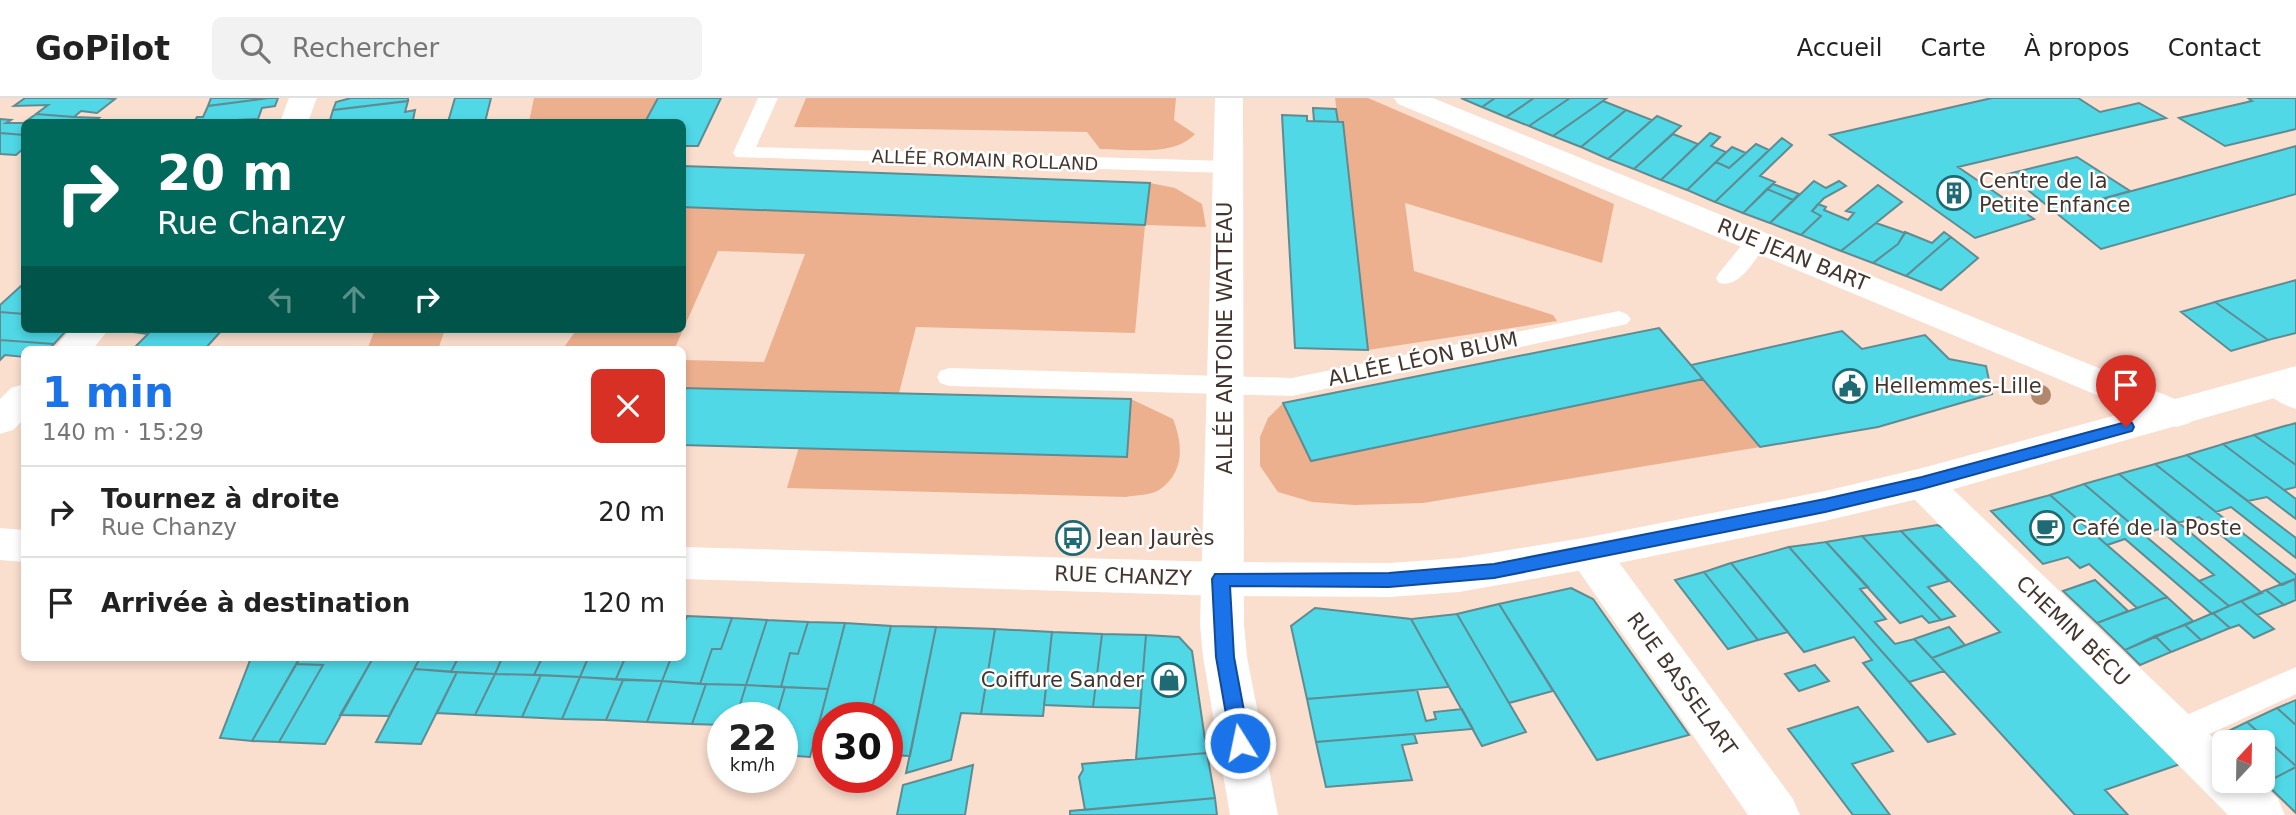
<!DOCTYPE html>
<html lang="fr">
<head>
<meta charset="utf-8">
<style>
  body { margin:0; font-family:"DejaVu Sans",sans-serif; background:#f2f2f2; color:#222; height:100vh; display:flex; flex-direction:column; font-size:26px; white-space:nowrap }
  * { box-sizing:border-box; margin:0 }
  p { font-size:23px; color:#767676 }
  .icon { flex:none; width:38px; height:38px; fill:none; stroke:currentColor; stroke-width:2; stroke-linecap:round; stroke-linejoin:round }
  .map { position:relative; flex:1; overflow:hidden }
  .details { position:absolute; left:21px; top:248px; width:665px; height:315px; display:flex; flex-direction:column; background:#fff; border-radius:10px; box-shadow:0 4px 10px #0003 }
  .details>* { flex:none }
  .top-card { position:absolute; left:21px; top:21px; width:665px; height:214px; border-radius:10px; box-shadow:0 4px 10px #0003; background:#00695c; color:#fff; overflow:hidden }
  .needle { width:46px; rotate:22deg }
  .fabs { position:absolute; left:2212px; top:632px; display:grid; gap:14px }
  .fabs a { display:grid; place-items:center; width:63px; height:63px; border-radius:10px; background:#fff; box-shadow:0 4px 10px #0003; font-size:35px }
  .speed { position:absolute; left:707px; top:604px; display:flex; gap:14px; font-size:35px; font-weight:700; text-align:center }
  .speed>* { display:grid; place-content:center; width:91px; height:91px; border-radius:50%; background:#fff; box-shadow:0 4px 10px #0003; line-height:1 }
  .speed small { font-size:18px; font-weight:400 }
  .speed .limit { border:10px solid #d22; background:#fff; color:#111 }
  .pin { position:absolute; display:grid; place-items:center; width:60px; height:60px; color:#fff; margin:-72px -30px; border-radius:50% 50% 50% 0; rotate:-45deg; box-shadow:0 0 7px #0007 }
  .pin .icon { rotate:45deg }
  .me { position:absolute; width:77px; margin:-38px; rotate:350deg; stroke-linejoin:round; filter:drop-shadow(0 0 5px #0008) }
  .turn { display:flex; align-items:center; gap:24px; height:147px; padding:0 21px; font-size:32px }
  .turn .icon { width:91px; height:91px; stroke-width:2.5 }
  .turn b { display:block; font-size:49px; line-height:60px }
  .lanes { display:flex; align-items:center; height:66px; padding:0 21px; background:#0003; justify-content:center; gap:35px; direction:ltr }
  .lanes .off { opacity:.35 }
  .round { display:grid; place-items:center; flex:none; width:74px; height:74px; border-radius:10px; background:#f2f2f2 }
  .head { display:flex; align-items:center; justify-content:space-between; height:119px; padding:0 21px }
  h1 { font-size:42px; font-weight:800; line-height:52px; color:#1a73e8 }
  ul { padding:0; list-style:none }
  li { display:flex; align-items:center; gap:21px; height:91px; padding:0 21px; border-top:2px solid #e0e0e0 }
  li div { flex:1 }
  li b { display:block; font-size:26px }
  li em { font-style:normal }
  header { display:flex; align-items:center; gap:42px; box-sizing:border-box; height:98px; padding:0 35px; background:#fff; border-bottom:2px solid #e0e0e0 }
  header strong { font-size:33px }
  nav { display:flex; gap:38px; margin-inline-start:auto; font-size:24px }
  .search { width:490px; height:63px; background:#f2f2f2; display:flex; align-items:center; gap:18px; box-sizing:border-box; padding:0 24px; border-radius:10px; color:#767676; font-size:26px }
  .map>svg:first-child { display:block }
</style>
</head>
<body>
<header>
<strong>GoPilot</strong>
<div class="search"><svg class="icon" aria-label="search" viewBox="0 0 24 24"><circle cx="10" cy="10" r="6"/><path d="M15 15l6 6"/></svg>Rechercher</div>
<nav><a>Accueil</a><a>Carte</a><a>À propos</a><a>Contact</a></nav>
</header>
<div class="map">
<svg width="2296" height="717" viewBox="0 0 2296 717">
  <rect width="100%" height="100%" fill="#fadece"/>
  <path fill="#edb08e" d="M 534,0 L 658,0 L 645,24 L 529,24 Z
    M 806,0 L 1176,0 L 1174,22 L 1195,36 C 1174,59 1129,51 1100,51 L 1087,34 L 794,29 Z
    M 1335,0 L 1368,0 L 1614,106 L 1602,165 L 1405,105 L 1414,173 L 1553,217 L 1557,223 L 1368,252 Z
    M 1150,85 L 1175,90 L 1202,106 L 1206,129 L 1145,127 L 1135,235 L 916,229 L 899,295 L 683,290 L 683,262 L 764,264 L 805,156 L 718,153 L 674,252 L 562,252 L 577,231 L 682,231 L 683,109 L 1145,127 Z
    M 375,231 L 445,231 L 438,252 L 367,252 Z
    M 1703,281 L 1760,349 L 1423,405 L 1354,407 L 1312,404 L 1278,394 L 1260,368 L 1260,339 L 1268,320 L 1283,305 L 1312,363 Z
    M 1131,301 L 1173,321 C 1183,347 1185,374 1159,392 C 1151,397 1136,397 1126,399 L 787,390 L 799,349 L 1127,359 Z"/>
  <path fill="#50d8e7" stroke="#608b91" stroke-width="2" d="M 25,0 L 105,0 L 115,1 L 97,15 L 81,13 L 74,19 L 36,16 L 48,7 L 14,8 Z
    M 211,0 L 269,0 L 208,8 Z
    M 269,0 L 278,0 L 275,8 L 262,10 L 258,21 L 194,24 L 197,19 L 203,19 L 208,8 Z
    M 351,0 L 408,0 L 408,3 L 333,12 L 336,4 Z
    M 455,0 L 491,0 L 485,24 L 448,24 Z
    M 658,0 L 721,0 L 698,48 L 682,48 L 682,24 L 645,24 Z
    M 1461,0 L 1495,0 L 1482,9 Z
    M 1495,0 L 1534,0 L 1506,19 L 1482,9 Z
    M 1534,0 L 1570,0 L 1529,28 L 1506,19 Z
    M 1570,0 L 1607,0 L 1553,38 L 1529,28 Z
    M 1992,0 L 2078,0 L 2100,14 L 2139,5 L 2166,20 L 1958,69 L 2034,121 L 1975,140 L 1830,37 Z
    M 2248,0 L 2296,0 L 2296,31 L 2225,48 L 2179,20 L 2252,3 Z
    M 408,3 L 405,14 L 415,12 L 413,22 L 397,24 L 330,22 L 333,12 Z
    M 1603,3 L 1626,12 L 1581,49 L 1553,38 Z
    M 1313,10 L 1336,11 L 1338,24 L 1314,23 Z
    M 1626,12 L 1652,22 L 1608,61 L 1581,49 Z
    M 36,16 L 74,19 L 99,20 L 94,24 L 25,24 Z
    M 1282,17 L 1307,18 L 1307,23 L 1343,24 L 1368,252 L 1295,250 Z
    M 1657,18 L 1681,28 L 1634,71 L 1608,61 Z
    M 0,21 L 11,22 L 6,25 L 24,25 L 24,37 L 0,35 Z
    M 0,35 L 24,37 L 24,50 L 16,57 L 0,56 Z
    M 1710,35 L 1720,39 L 1711,48 L 1726,54 L 1687,92 L 1661,82 Z
    M 1673,36 L 1698,46 L 1661,82 L 1634,71 Z
    M 1782,40 L 1792,47 L 1760,78 L 1775,84 L 1773,86 L 1743,115 L 1715,104 Z
    M 1756,46 L 1769,52 L 1715,104 L 1687,92 L 1716,64 L 1729,70 Z
    M 2296,48 L 2296,96 L 2101,151 L 2055,114 Z
    M 1732,49 L 1746,55 L 1729,70 L 1716,64 Z
    M 2077,59 L 2130,93 L 2055,114 L 2008,76 Z
    M 682,68 L 799,72 L 1150,85 L 1145,127 L 682,109 Z
    M 1814,83 L 1826,90 L 1839,83 L 1846,88 L 1824,100 L 1812,113 L 1821,118 L 1801,137 L 1770,125 Z
    M 1773,86 L 1799,96 L 1793,102 L 1767,91 Z
    M 1878,87 L 1902,104 L 1841,153 L 1801,137 L 1821,118 L 1812,113 L 1818,106 L 1826,109 L 1824,112 L 1848,122 L 1854,115 L 1846,113 Z
    M 1767,91 L 1793,102 L 1770,125 L 1743,115 Z
    M 1876,125 L 1905,135 L 1898,146 L 1873,165 L 1841,153 Z
    M 1905,134 L 1932,145 L 1944,134 L 1951,139 L 1906,178 L 1873,165 L 1898,146 Z
    M 1951,139 L 1978,160 L 1941,192 L 1906,178 Z
    M 2296,182 L 2296,235 L 2268,242 L 2215,204 Z
    M 22,187 L 24,187 L 24,216 L 0,214 L 0,207 Z
    M 2215,204 L 2268,242 L 2231,253 L 2181,214 Z
    M 0,214 L 24,216 L 24,231 L 66,233 L 54,246 L 0,242 Z
    M 1659,230 L 1703,281 L 1311,363 L 1283,305 Z
    M 136,231 L 223,231 L 204,252 L 133,251 L 148,236 L 133,234 Z
    M 1842,233 L 1862,251 L 1925,237 L 1949,261 L 1986,268 L 1992,296 L 1878,329 L 1760,349 L 1691,267 Z
    M 0,242 L 54,246 L 48,252 L 24,252 L 24,259 L 5,257 L 0,262 Z
    M 682,290 L 1131,301 L 1127,359 L 682,347 Z
    M 2296,325 L 2296,367 L 2254,337 L 2281,329 Z
    M 2254,337 L 2296,367 L 2296,389 L 2284,392 L 2223,346 Z
    M 2223,346 L 2296,401 L 2296,421 L 2267,399 L 2248,403 L 2187,357 Z
    M 2187,357 L 2296,440 L 2296,460 L 2231,409 L 2216,414 L 2155,366 Z
    M 2155,366 L 2296,477 L 2296,481 L 2282,487 L 2199,419 L 2178,425 L 2119,376 Z
    M 2119,376 L 2185,430 L 2262,495 L 2229,508 L 2199,483 L 2214,477 L 2159,431 L 2143,436 L 2084,386 Z
    M 2084,386 L 2143,436 L 2229,508 L 2212,516 L 2125,441 L 2107,447 L 2050,397 Z
    M 2050,397 L 2107,447 L 2167,499 L 2137,510 L 2089,466 L 2080,470 L 2068,459 L 2043,466 L 1991,413 Z
    M 1937,427 L 1954,434 L 2186,664 L 2105,692 L 2128,717 L 2075,717 L 1932,560 L 2000,534 L 1901,433 Z
    M 1901,433 L 1949,483 L 1928,489 L 1955,518 L 1941,522 L 1862,438 Z
    M 1862,438 L 1941,522 L 1929,525 L 1922,518 L 1900,525 L 1826,444 Z
    M 1826,444 L 1868,489 L 1860,491 L 1886,521 L 1875,524 L 1895,546 L 1914,541 L 1944,573 L 1909,584 L 1789,449 Z
    M 1789,449 L 1909,584 L 1955,636 L 1928,644 L 1863,565 L 1872,562 L 1854,539 L 1804,554 L 1731,465 Z
    M 1731,465 L 1788,534 L 1758,542 L 1704,474 Z
    M 1704,474 L 1758,542 L 1728,551 L 1675,482 Z
    M 2295,481 L 2296,502 L 2284,507 L 2266,492 Z
    M 2095,482 L 2128,513 L 2097,525 L 2063,493 Z
    M 1571,490 L 1593,501 L 1689,637 L 1597,662 L 1499,506 Z
    M 2266,492 L 2284,507 L 2257,517 L 2241,503 Z
    M 2167,499 L 2193,523 L 2125,552 L 2097,525 Z
    M 2241,503 L 2257,517 L 2274,531 L 2254,540 L 2239,527 L 2230,530 L 2213,515 Z
    M 1499,506 L 1553,593 L 1509,605 L 1457,516 Z
    M 1315,510 L 1411,521 L 1449,589 L 1307,601 L 1291,528 Z
    M 2213,515 L 2230,530 L 2201,542 L 2185,527 Z
    M 1457,516 L 1509,605 L 1526,634 L 1482,648 L 1411,521 Z
    M 687,518 L 732,520 L 721,551 L 712,551 L 700,586 L 662,583 L 671,560 L 682,560 L 682,530 Z
    M 732,520 L 767,522 L 746,587 L 700,586 L 712,551 L 721,551 Z
    M 767,522 L 808,524 L 798,556 L 790,555 L 781,589 L 746,587 Z
    M 808,524 L 845,525 L 828,591 L 781,589 L 790,555 L 798,556 Z
    M 845,525 L 891,528 L 870,620 L 828,620 L 828,654 L 812,653 Z
    M 2185,527 L 2201,542 L 2171,554 L 2155,538 Z
    M 891,528 L 936,529 L 910,658 L 887,657 L 887,620 L 870,620 Z
    M 936,529 L 995,531 L 981,616 L 961,615 L 951,662 L 906,675 Z
    M 1949,529 L 1965,547 L 1932,560 L 1914,541 Z
    M 995,531 L 1052,534 L 1043,618 L 981,616 Z
    M 1052,534 L 1102,536 L 1093,609 L 1044,607 Z
    M 1102,536 L 1146,537 L 1140,610 L 1093,609 Z
    M 1146,537 L 1179,539 L 1192,553 L 1207,655 L 1136,661 Z
    M 2155,538 L 2171,554 L 2140,567 L 2125,552 Z
    M 251,560 L 300,560 L 252,643 L 220,640 Z
    M 300,560 L 373,560 L 325,646 L 279,644 L 323,567 L 296,566 Z
    M 373,560 L 420,560 L 389,618 L 340,617 Z
    M 420,560 L 458,560 L 451,574 L 414,571 Z
    M 458,560 L 502,560 L 495,576 L 451,574 Z
    M 502,560 L 542,560 L 534,577 L 495,576 Z
    M 542,560 L 588,560 L 580,579 L 534,577 Z
    M 588,560 L 625,560 L 616,581 L 580,579 Z
    M 625,560 L 671,560 L 662,583 L 616,581 Z
    M 296,566 L 323,567 L 279,644 L 252,643 Z
    M 1815,567 L 1829,583 L 1799,593 L 1785,576 Z
    M 414,571 L 457,574 L 421,646 L 376,644 Z
    M 457,574 L 495,576 L 475,617 L 437,615 Z
    M 495,576 L 541,577 L 522,619 L 475,617 Z
    M 541,577 L 580,579 L 562,621 L 522,619 Z
    M 580,579 L 623,582 L 606,622 L 562,621 Z
    M 623,582 L 662,583 L 647,624 L 606,622 Z
    M 662,583 L 706,586 L 692,626 L 647,624 Z
    M 706,586 L 746,587 L 736,620 L 723,620 L 723,627 L 692,626 Z
    M 746,587 L 785,589 L 776,620 L 736,620 Z
    M 785,589 L 828,591 L 810,659 L 782,657 L 782,620 L 776,620 Z
    M 1417,592 L 1426,623 L 1436,621 L 1434,614 L 1462,611 L 1473,631 L 1316,644 L 1307,601 Z
    M 2296,602 L 2296,627 L 2277,610 Z
    M 1858,609 L 1893,653 L 1852,666 L 1890,717 L 1853,717 L 1788,631 Z
    M 2277,610 L 2296,627 L 2296,668 L 2247,624 Z
    M 2247,624 L 2296,668 L 2296,669 L 2265,685 L 2262,682 L 2263,644 L 2224,644 L 2224,647 L 2216,639 Z
    M 1414,636 L 1417,645 L 1402,647 L 1412,682 L 1326,689 L 1316,644 Z
    M 1207,655 L 1215,700 L 1085,712 L 1079,679 L 1083,672 L 1082,666 Z
    M 973,667 L 965,717 L 897,717 L 903,687 Z
    M 2296,669 L 2296,715 L 2265,685 Z
    M 1215,700 L 1217,717 L 1070,717 L 1070,713 Z"/>
  <g fill="none" stroke-linecap="round" stroke-linejoin="round">
    <path fill="#fff" fill-rule="evenodd" d="M 758,0 L 778,0 L 756,49 L 1226,63 L 1233,65 L 1236,69 L 1233,73 L 1226,75 L 736,59 L 733,55 Z
      M 1758,135 L 1766,137 L 1769,142 L 1766,147 C 1754,162 1740,191 1719,185 L 1716,180 L 1719,175 L 1750,137 Z
      M 1619,213 L 1627,216 L 1631,221 L 1627,226 L 1292,298 L 949,288 L 940,285 L 937,279 L 940,273 L 949,270 L 1292,280 Z
      M 2296,569 L 2296,596 L 2188,646 L 2177,650 L 2166,646 L 2161,636 L 2166,626 Z"/>
    <path fill="#fff" fill-rule="evenodd" d="M 289,0 L 317,0 L 308,24 L 280,24 Z
      M 1215,0 L 1243,0 L 1244,526 L 1247,559 L 1278,717 L 1230,717 L 1203,559 L 1200,526 Z
      M 1394,0 L 1433,0 L 2190,307 L 2196,316 L 2190,325 L 2177,329 L 2164,325 L 1398,6 Z
      M 71,231 L 109,231 L 92,252 L 53,252 Z
      M 2279,273 L 2296,280 L 2296,311 C 2281,306 2269,300 2261,286 L 2266,277 Z
      M 24,286 L 24,321 L 13,332 L 0,336 L 0,301 L 11,290 Z
      M 1922,370 L 1936,375 L 2224,650 L 2224,682 L 2259,682 L 2278,701 L 2285,717 L 2228,717 L 1908,395 L 1902,385 L 1908,375 Z
      M 1589,439 L 1604,444 L 1793,701 L 1800,717 L 1748,717 L 1574,466 L 1568,455 L 1574,444 Z"/>
    <path fill="#fff" fill-rule="evenodd" d="M 2296,268 L 2296,294 L 1922,400 L 1825,423 L 1589,471 L 1459,494 L 1389,499 L 1221,498 L 682,481 L 682,449 L 1221,464 L 1389,465 L 1459,460 L 1589,439 L 1825,393 L 1922,370 Z
      M 0,430 L 24,432 L 24,464 L 0,462 Z"/>
  </g>
  <circle fill="#b1876d" cx="2041" cy="297" r="10"/>
  <path fill="#1a73e8" stroke="#114b97" stroke-width="2" d="M 2126,324 L 2132,325 L 2134,329 L 2132,333 L 1922,391 L 1825,414 L 1494,480 L 1389,489 L 1230,488 L 1234,559 L 1250,645 L 1247,651 L 1240,654 L 1234,651 L 1231,645 L 1216,559 L 1212,481 L 1215,476 L 1389,475 L 1494,466 L 1825,401 L 1922,379 Z"/>
  <defs>
    <g id="building-ring" transform="scale(1.75)"><circle r="9.5" fill="#fff" stroke="#1f6a73" stroke-width="1.5"/><path d="M-4-6H4V6H1V3H-1V6H-4ZM-2.5-4.3h1.7v1.8h-1.7ZM.8-4.3h1.7v1.8H.8ZM-2.5-1h1.7V.8h-1.7ZM.8-1h1.7V.8H.8Z" fill="#1f6a73"/></g>
    <g id="civic-ring" transform="scale(1.75)"><circle r="9.5" fill="#fff" stroke="#1f6a73" stroke-width="1.5"/><path d="M-.6-6.5H3V-4.5H.6V-3L4-1V1h2V6H-6V1h2V-1L-.6-3ZM-1.2 2.5V6h2.4V2.5Z" fill="#1f6a73"/></g>
    <g id="cafe-ring" transform="scale(1.75)"><circle r="9.5" fill="#fff" stroke="#1f6a73" stroke-width="1.5"/><path d="M-5.5-4.5H6V0H3Q3 3.5 0 3.5H-2.5Q-5.5 3.5-5.5 0ZM3-3.2v2h1.7v-2ZM-6 4.5H4V6H-6Z" fill="#1f6a73"/></g>
    <g id="bus-ring" transform="scale(1.75)"><circle r="9.5" fill="#fff" stroke="#1f6a73" stroke-width="1.5"/><path d="M-5-6H5V4H4V6H2V4H-2V6H-4V4H-5ZM-3.5-4V0h7V-4ZM-3.5 1.2v1.5H-2V1.2ZM2 1.2v1.5H3.5V1.2Z" fill="#1f6a73"/></g>
    <g id="shop-ring" transform="scale(1.75)"><circle r="9.5" fill="#fff" stroke="#1f6a73" stroke-width="1.5"/><path d="M-5-2.5h2.3a2.7 3.5 0 0 1 5.4 0H5L5.5 6h-11ZM-1.5-2.5h3a1.5 2.3 0 0 0-3 0Z" fill="#1f6a73"/></g>
  </defs>
  <g fill-rule="evenodd">
    <use href="#building-ring" x="1954" y="95"/>
    <use href="#civic-ring" x="1850" y="288"/>
    <use href="#cafe-ring" x="2047" y="430"/>
    <use href="#bus-ring" x="1073" y="440"/>
    <use href="#shop-ring" x="1169" y="582"/>
  </g>
  <g text-anchor="middle" dominant-baseline="central" stroke-width="5" stroke-linejoin="round" paint-order="stroke">
    <g font-size="18" fill="#44362e" stroke="#fff">
      <text transform="translate(985 62) rotate(2)">ALLÉE ROMAIN ROLLAND</text>
    </g>
    <g font-size="21" fill="#44362e" stroke="#fff" text-anchor="start">
      <text x="1979" y="83">Centre de la<tspan x="1979" dy="24">Petite Enfance</tspan></text>
      <text x="1874" y="288">Hellemmes-Lille</text>
      <text x="2072" y="430">Café de la Poste</text>
      <text x="1098" y="440">Jean Jaurès</text>
      <text x="1144" y="582" text-anchor="end">Coiffure Sander</text>
    </g>
    <g font-size="21" fill="#44362e" stroke="#fff">
      <text transform="translate(1793 157) rotate(22)">RUE JEAN BART</text>
      <text transform="translate(1225 240) rotate(-90)">ALLÉE ANTOINE WATTEAU</text>
      <text transform="translate(1423 261) rotate(-12)">ALLÉE LÉON BLUM</text>
      <text transform="translate(1123 478) rotate(2)">RUE CHANZY</text>
      <text transform="translate(2073 533) rotate(44)">CHEMIN BÉCU</text>
      <text transform="translate(1682 586) rotate(54)">RUE BASSELART</text>
    </g>
  </g>
</svg>
<div class="fabs">
<a><svg class="needle" viewBox="-14 -14 28 28"><path d="M0-13l5 13h-10z" fill="#e53935"/><path d="M0 13l5-13h-10z" fill="#767676"/></svg></a>
</div>
<div class="speed"><div>22<small>km/h</small></div><div class="limit">30</div></div>
<div class="pin" style="left:2126px;top:329px;background:#d93025"><svg class="icon" aria-label="arrive" viewBox="0 0 24 24"><path d="M6 21V4h12l-3 4 3 4H6"/></svg></div>
<svg class="me" style="left:1240px;top:645px" viewBox="-20 -20 40 40"><circle r="17" fill="#1a73e8" stroke="#fff" stroke-width="3"/><path d="M0-11L8 9 0 5-8 9z" fill="#fff"/></svg>
<div class="top-card">
<div class="turn"><svg class="icon" aria-label="right" viewBox="0 0 24 24"><path d="M7 20v-9h11M14 6l5 5-5 5"/></svg><div><b>20 m</b>Rue Chanzy</div></div>
<div class="lanes"><svg class="icon off" aria-label="left" viewBox="0 0 24 24"><path d="M17 20v-9H6M10 6l-5 5 5 5"/></svg><svg class="icon off" aria-label="ahead" viewBox="0 0 24 24"><path d="M12 20V5M6 11l6-6 6 6"/></svg><svg class="icon" aria-label="right" viewBox="0 0 24 24"><path d="M7 20v-9h11M14 6l5 5-5 5"/></svg></div>
</div>
<section class="details">
<div class="head"><div><h1>1 min</h1><p>140 m · 15:29</p></div><a class="round" style="background:#d93025;color:#fff"><svg class="icon" aria-label="close" viewBox="0 0 24 24"><path d="M6 6l12 12M18 6L6 18"/></svg></a></div>
<ul>
<li><svg class="icon" aria-label="right" viewBox="0 0 24 24"><path d="M7 20v-9h11M14 6l5 5-5 5"/></svg><div><b>Tournez à droite</b><p>Rue Chanzy</p></div><em>20 m</em></li>
<li><svg class="icon" aria-label="arrive" viewBox="0 0 24 24"><path d="M6 21V4h12l-3 4 3 4H6"/></svg><div><b>Arrivée à destination</b></div><em>120 m</em></li>
</ul>
</section>
</div>
</body>
</html>
